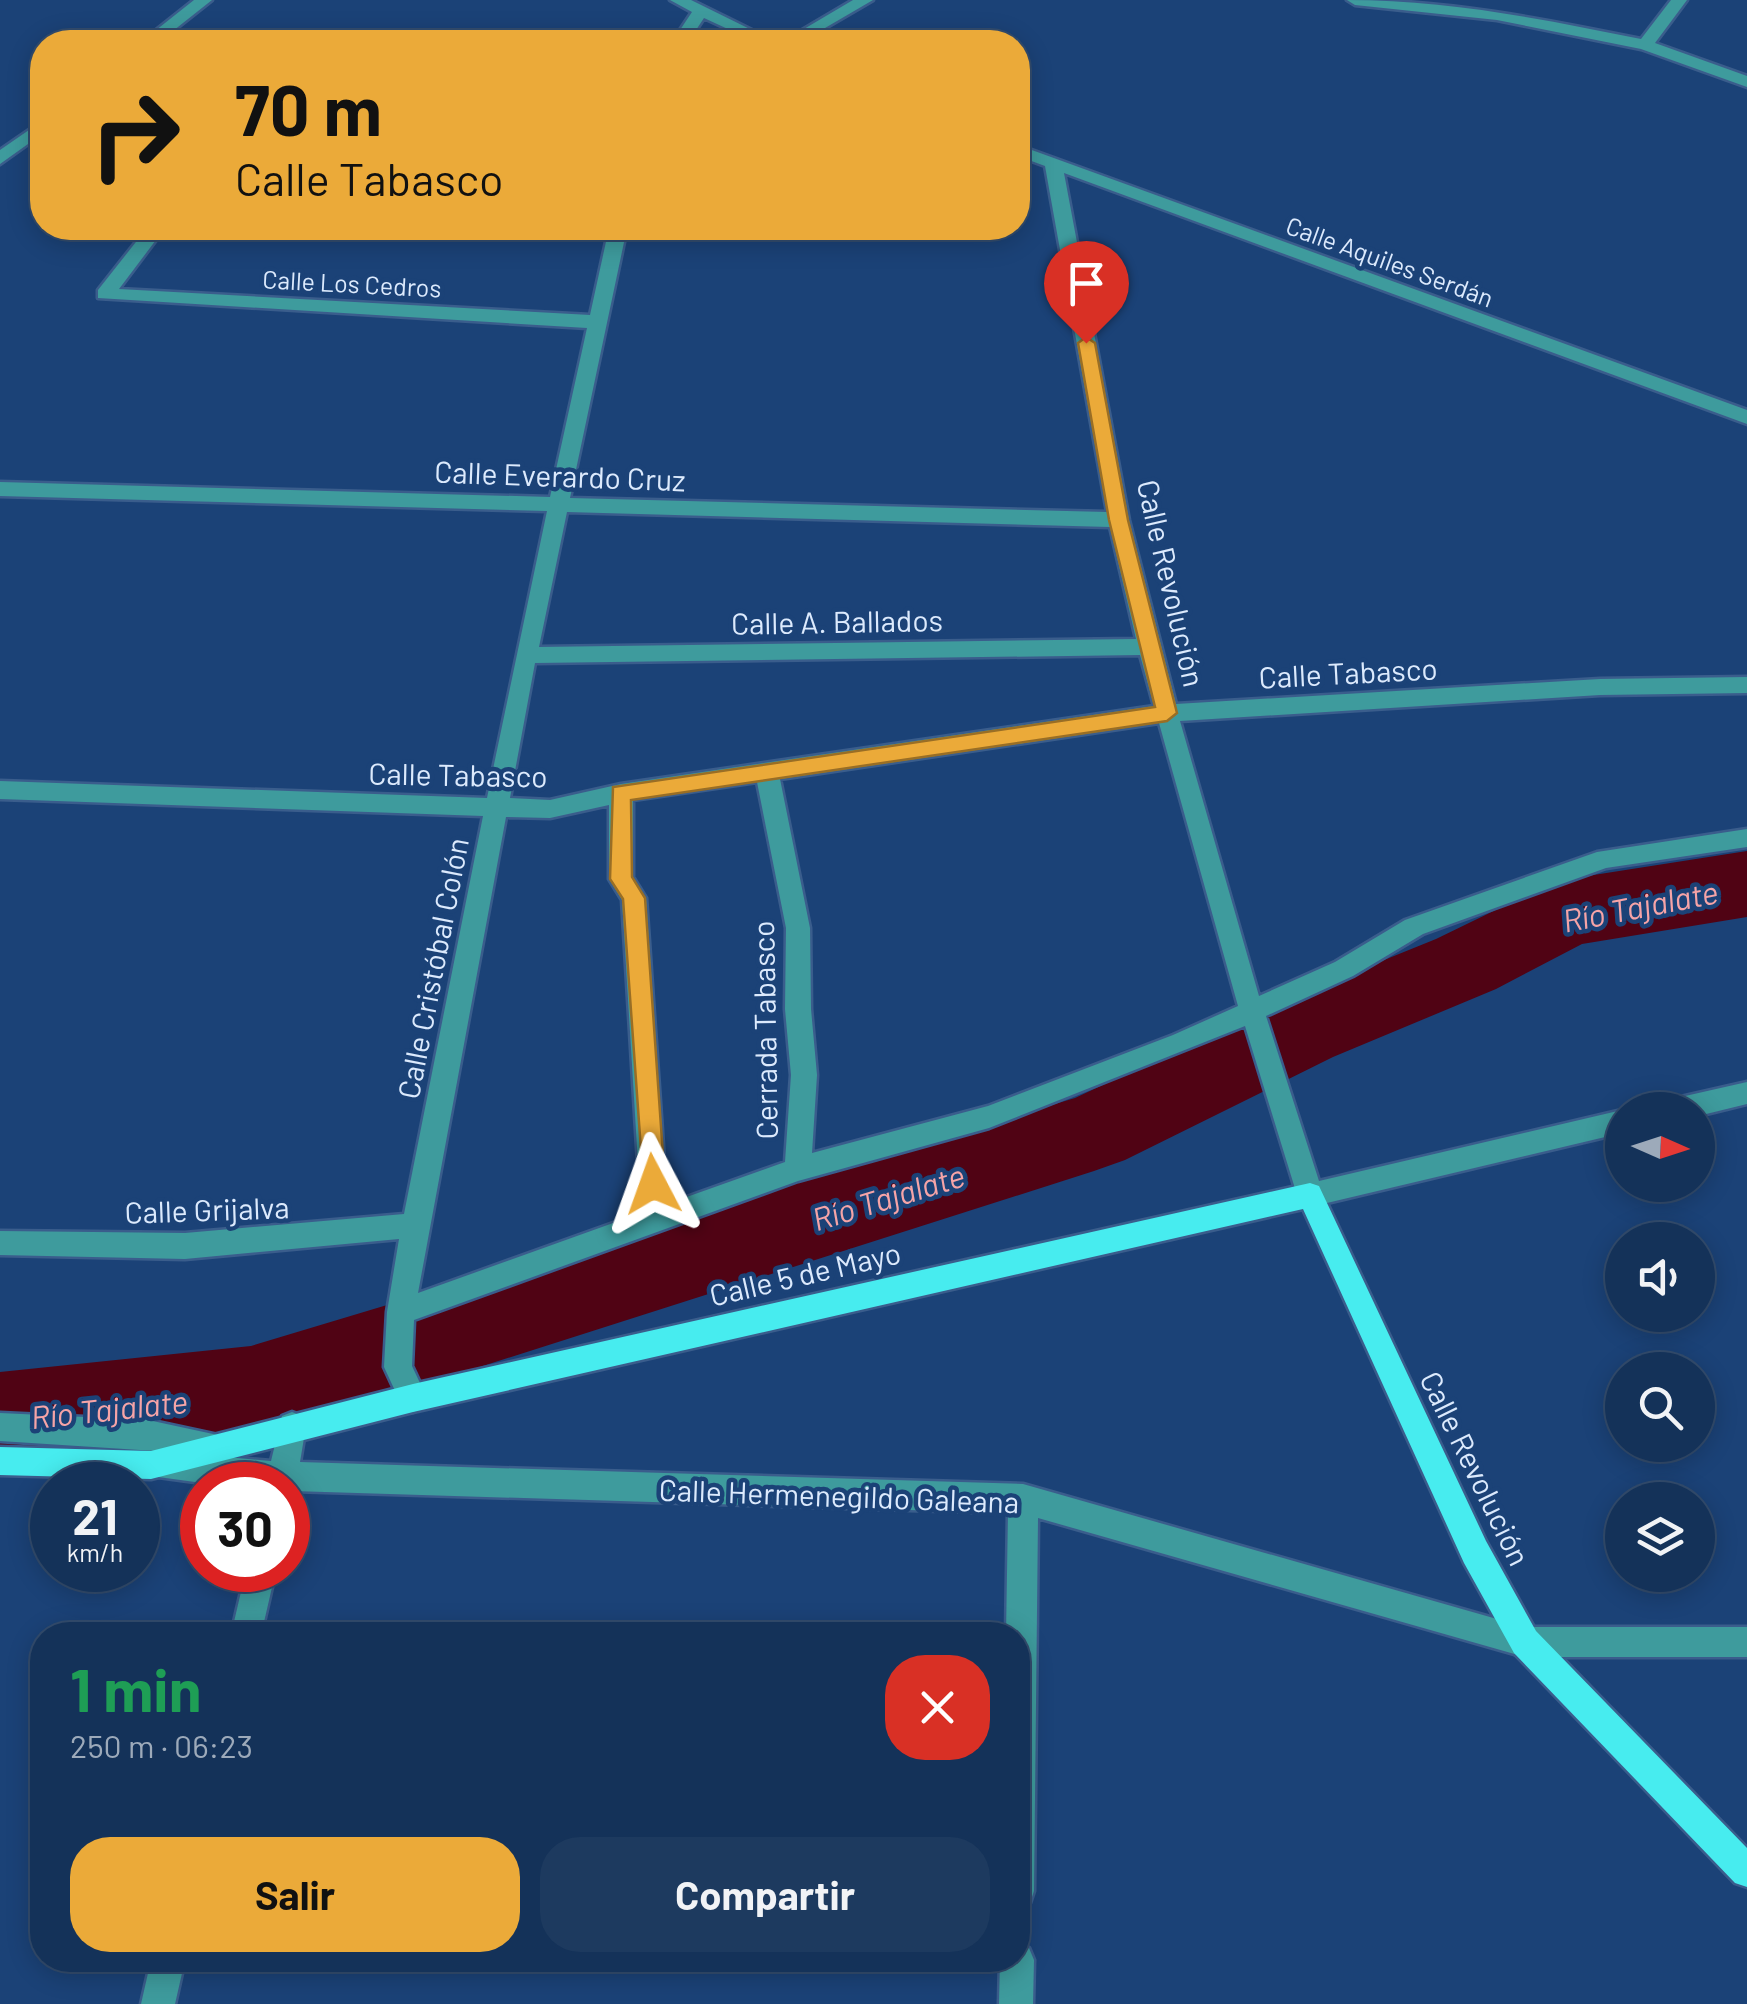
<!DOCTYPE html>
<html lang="es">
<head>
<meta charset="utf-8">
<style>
  body { margin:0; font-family:Barlow,sans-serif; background:#1d3a5f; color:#f1f3f6; height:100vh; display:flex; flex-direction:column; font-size:38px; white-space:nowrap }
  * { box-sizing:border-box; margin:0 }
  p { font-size:32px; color:#9daaba }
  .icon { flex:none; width:55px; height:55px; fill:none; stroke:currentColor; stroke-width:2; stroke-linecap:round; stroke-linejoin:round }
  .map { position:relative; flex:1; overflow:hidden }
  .side { position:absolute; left:30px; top:1622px; width:1000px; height:350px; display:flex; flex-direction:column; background:#143259; border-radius:40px; box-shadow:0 5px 25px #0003,0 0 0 2px #334d6f }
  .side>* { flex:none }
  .banner { position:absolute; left:30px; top:30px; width:1000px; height:210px; border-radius:40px; box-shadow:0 5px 25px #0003,0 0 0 2px #334d6f; background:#ebaa39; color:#111; overflow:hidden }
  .needle { width:65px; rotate:93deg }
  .fabs { position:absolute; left:1605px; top:1092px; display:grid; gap:20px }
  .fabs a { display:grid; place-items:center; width:110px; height:110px; border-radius:50%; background:#143259; box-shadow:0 5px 25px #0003,0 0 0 2px #334d6f; font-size:50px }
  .speed { position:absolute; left:30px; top:1462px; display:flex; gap:20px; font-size:50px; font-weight:700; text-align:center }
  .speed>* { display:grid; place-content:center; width:130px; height:130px; border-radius:50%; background:#143259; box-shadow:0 5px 25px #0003,0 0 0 2px #334d6f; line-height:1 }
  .speed small { font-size:25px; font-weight:400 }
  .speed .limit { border:15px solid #d22; background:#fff; color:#111 }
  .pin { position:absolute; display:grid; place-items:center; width:85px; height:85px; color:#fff; margin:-102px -42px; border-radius:50% 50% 50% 0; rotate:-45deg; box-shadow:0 0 10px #0007 }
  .pin .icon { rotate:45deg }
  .me { position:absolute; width:110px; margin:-55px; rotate:356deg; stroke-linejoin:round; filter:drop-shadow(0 0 8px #0008) }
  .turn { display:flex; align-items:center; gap:35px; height:210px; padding:0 40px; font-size:45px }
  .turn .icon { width:130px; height:130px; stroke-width:2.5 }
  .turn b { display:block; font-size:70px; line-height:85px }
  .round { display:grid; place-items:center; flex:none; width:105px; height:105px; border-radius:40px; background:#1d3a5f }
  .overview { display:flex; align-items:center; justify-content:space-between; height:170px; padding:0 40px }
  h1 { font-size:60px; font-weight:700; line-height:75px; color:#1e9e55 }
  .button { display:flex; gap:20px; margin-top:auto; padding:20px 40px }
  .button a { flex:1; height:115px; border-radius:40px; background:#ebaa39; color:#111; font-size:40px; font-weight:700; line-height:115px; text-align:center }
  .button a+a { background:#1d3a5f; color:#f1f3f6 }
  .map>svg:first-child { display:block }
</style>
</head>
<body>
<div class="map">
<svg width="1747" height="2004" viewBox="0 0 1747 2004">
  <rect width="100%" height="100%" fill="#1b4277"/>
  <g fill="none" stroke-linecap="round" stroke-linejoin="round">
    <path fill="#500314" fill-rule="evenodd" d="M 1747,851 L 1747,917 L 1582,944 L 1496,989 L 1333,1057 L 1125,1160 L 1094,1171 L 251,1440 L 0,1466 L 0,1372 L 251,1346 L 1075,1098 L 1273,1005 L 1436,939 L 1539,889 L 1568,879 Z"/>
    <g stroke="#3a5d8c" stroke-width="5">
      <path id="minor" d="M 194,0 L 212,0 L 159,42 L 141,42 Z
        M 670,0 L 691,0 L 776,42 L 756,42 L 704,18 L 688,42 L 672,42 L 692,12 Z
        M 853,0 L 873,0 L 801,42 L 782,42 Z
        M 1347,0 C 1447,0 1543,19 1641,39 L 1671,0 L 1687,0 L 1655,43 L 1747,76 L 1747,87 L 1641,49 L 1497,20 L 1355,5 Z
        M 42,121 L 42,134 L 0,164 L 0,150 Z
        M 1018,145 L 1747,410 L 1747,424 L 1064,173 L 1129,520 L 1176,704 L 1600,679 L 1747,677 L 1747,693 L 1600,695 L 1180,721 L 1259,996 L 1335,962 L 1405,920 L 1597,852 L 1747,829 L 1747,847 L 1606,868 L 1423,934 L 1353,976 L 1266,1016 L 1319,1181 L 1622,1110 L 1622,1133 L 1310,1207 L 1301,1204 L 1297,1195 L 1245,1026 L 989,1128 L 798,1181 L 414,1320 L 412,1366 L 427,1398 L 423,1408 L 413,1412 L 403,1408 L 384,1367 L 387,1312 L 399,1239 L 185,1259 L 0,1255 L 0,1231 L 185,1233 L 404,1214 L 483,816 L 0,799 L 0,781 L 487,798 L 547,511 L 0,496 L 0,482 L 550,497 L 587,328 L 98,298 L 98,290 L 147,228 L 165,228 L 119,289 L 590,315 L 609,228 L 627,228 L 570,498 L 1107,512 L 1045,166 L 1018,156 ZM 567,512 L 1110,527 L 1136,639 L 539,647 ZM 1140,655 L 1154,706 L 621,784 L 550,800 L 510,798 L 535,663 ZM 1159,723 L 1238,1006 L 1173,1035 L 988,1106 L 812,1153 L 817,1075 L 811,1009 L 810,928 L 780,779 ZM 757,782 L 786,928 L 785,1009 L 791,1075 L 785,1162 L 667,1204 L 646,898 L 633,877 L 633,800 ZM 609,805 L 609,879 L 622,900 L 641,1213 L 418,1293 L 506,817 L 550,818 Z
        M 1747,1082 L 1747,1104 L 1698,1116 L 1698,1110 L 1659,1110 L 1663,1102 L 1672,1099 Z
        M 292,1412 L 302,1416 L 306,1426 L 300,1462 L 1023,1484 L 1525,1627 L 1747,1627 L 1747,1657 L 1525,1657 L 1038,1518 L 1034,1891 L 1030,1903 L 1018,1907 L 1018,1635 L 1006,1635 L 1008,1513 L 293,1491 L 288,1497 L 288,1485 L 217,1485 L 151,1476 L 146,1466 L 151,1456 L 171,1452 L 0,1441 L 0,1413 L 148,1420 L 227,1437 L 231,1447 L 227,1457 L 271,1461 L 282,1416 Z
        M 246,1570 L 276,1570 L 261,1635 L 231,1635 Z
        M 1018,1943 L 1029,1948 L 1034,1960 L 1033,2004 L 999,2004 L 1000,1960 L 1018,1960 Z
        M 151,1960 L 185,1960 L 175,2004 L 141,2004 Z"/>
    </g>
    <g stroke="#3a5d8c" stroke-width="5">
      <path id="major" d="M 1310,1183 L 1319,1186 L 1486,1541 L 1536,1631 L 1747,1848 L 1747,1887 L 1735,1883 L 1514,1653 L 1464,1563 L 1303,1209 L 413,1412 L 151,1479 L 0,1475 L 0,1447 L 151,1451 L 413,1384 Z"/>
    </g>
    <use href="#minor" fill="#3e9b9d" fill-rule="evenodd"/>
    <use href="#major" fill="#47ecef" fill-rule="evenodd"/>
  </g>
  <path fill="#ebaa39" stroke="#996e25" stroke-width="2.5" d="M 1086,337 L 1095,343 L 1128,520 L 1177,713 L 1167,721 L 631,800 L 632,877 L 645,898 L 665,1184 L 662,1192 L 653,1195 L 644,1192 L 623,899 L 610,879 L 613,787 L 1155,707 L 1109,520 L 1078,343 Z"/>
  <g text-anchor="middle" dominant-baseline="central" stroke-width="9" stroke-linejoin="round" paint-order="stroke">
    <g font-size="25" fill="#dceafd" stroke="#1b4277">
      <text transform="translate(1390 261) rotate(20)">Calle Aquiles Serdán</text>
      <text transform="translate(352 283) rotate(3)">Calle Los Cedros</text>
    </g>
    <g font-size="30" fill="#dceafd" stroke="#1b4277">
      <text transform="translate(560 475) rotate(2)">Calle Everardo Cruz</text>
      <text transform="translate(1172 583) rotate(77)">Calle Revolución</text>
      <text transform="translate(837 621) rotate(-1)">Calle A. Ballados</text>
      <text transform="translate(1348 672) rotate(-3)">Calle Tabasco</text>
      <text transform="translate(458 774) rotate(1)">Calle Tabasco</text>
      <text transform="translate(432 968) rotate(-79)">Calle Cristóbal Colón</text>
      <text transform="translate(764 1030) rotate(-91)">Cerrada Tabasco</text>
      <text transform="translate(207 1209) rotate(-2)">Calle Grijalva</text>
      <text transform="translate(805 1273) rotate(-13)">Calle 5 de Mayo</text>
      <text transform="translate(1476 1468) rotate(64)">Calle Revolución</text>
      <text transform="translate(839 1495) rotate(2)">Calle Hermenegildo Galeana</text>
    </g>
    <g font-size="32" font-style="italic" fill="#f6a4a7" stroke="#1b4277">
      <text transform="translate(1640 905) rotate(-11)">Río Tajalate</text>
      <text transform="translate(888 1196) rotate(-17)">Río Tajalate</text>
      <text transform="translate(109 1408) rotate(-6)">Río Tajalate</text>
    </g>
  </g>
</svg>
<div class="fabs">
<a><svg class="needle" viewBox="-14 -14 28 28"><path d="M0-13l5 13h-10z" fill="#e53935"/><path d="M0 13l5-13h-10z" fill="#9daaba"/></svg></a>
<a><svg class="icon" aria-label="sound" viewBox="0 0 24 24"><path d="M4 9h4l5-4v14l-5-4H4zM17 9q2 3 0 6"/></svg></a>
<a><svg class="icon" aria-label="search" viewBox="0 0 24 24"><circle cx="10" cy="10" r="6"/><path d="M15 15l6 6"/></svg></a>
<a><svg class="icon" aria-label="layers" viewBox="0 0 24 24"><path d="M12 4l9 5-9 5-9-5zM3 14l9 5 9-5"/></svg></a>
</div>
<div class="speed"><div>21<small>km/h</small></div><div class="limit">30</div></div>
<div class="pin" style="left:1086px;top:343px;background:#d93025"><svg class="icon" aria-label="arrive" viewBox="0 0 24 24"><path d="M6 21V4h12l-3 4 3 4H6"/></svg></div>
<svg class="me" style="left:653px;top:1184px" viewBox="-20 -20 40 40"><path d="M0-17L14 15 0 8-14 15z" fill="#ebaa39" stroke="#fff" stroke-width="4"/></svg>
<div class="banner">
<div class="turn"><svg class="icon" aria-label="right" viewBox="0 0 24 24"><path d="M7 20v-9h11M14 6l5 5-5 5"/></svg><div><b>70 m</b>Calle Tabasco</div></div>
</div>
<section class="side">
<div class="overview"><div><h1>1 min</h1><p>250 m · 06:23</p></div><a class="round" style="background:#d93025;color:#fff"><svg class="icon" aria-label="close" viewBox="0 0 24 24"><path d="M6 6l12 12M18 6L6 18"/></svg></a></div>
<div class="button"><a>Salir</a><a>Compartir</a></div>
</section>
</div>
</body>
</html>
